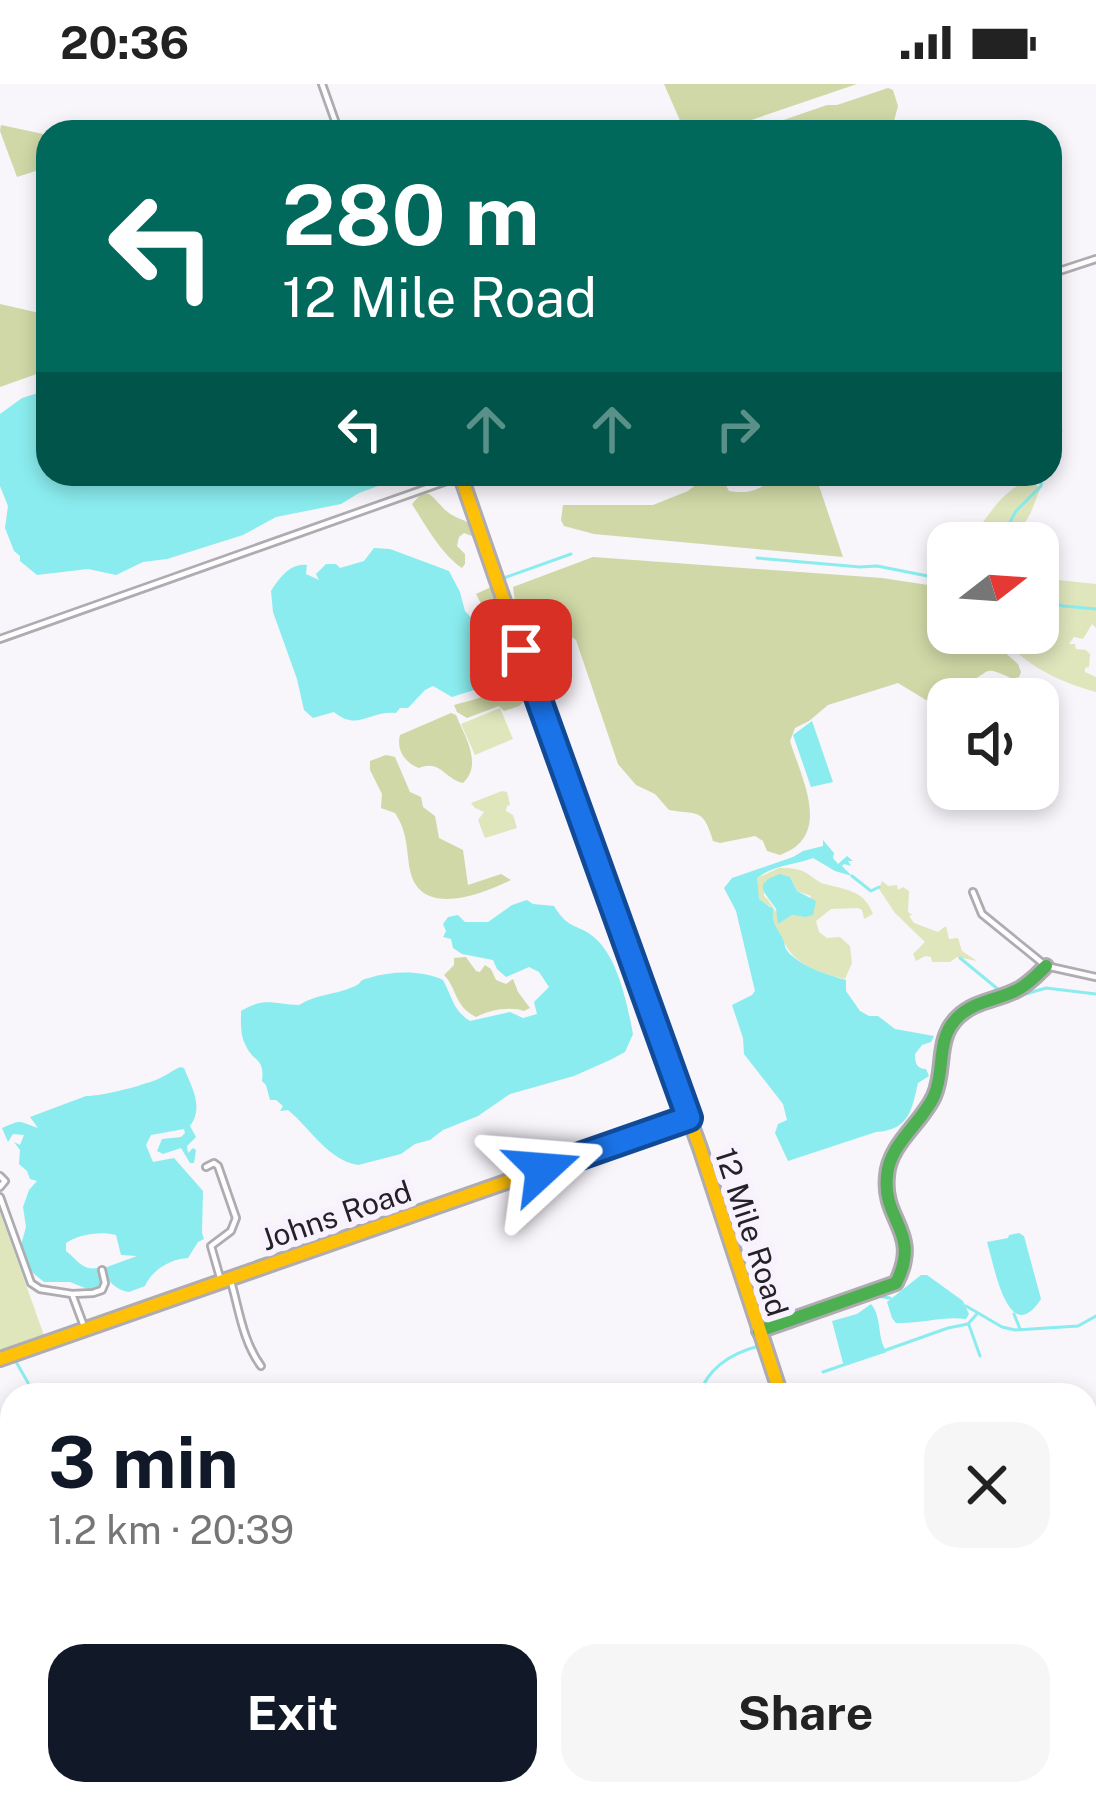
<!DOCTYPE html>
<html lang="en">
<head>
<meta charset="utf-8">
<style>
  body { margin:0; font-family:"Public Sans",sans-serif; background:#f6f6f6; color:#222; height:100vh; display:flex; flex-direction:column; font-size:45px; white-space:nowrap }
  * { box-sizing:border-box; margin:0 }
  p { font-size:39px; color:#767676 }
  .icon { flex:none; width:66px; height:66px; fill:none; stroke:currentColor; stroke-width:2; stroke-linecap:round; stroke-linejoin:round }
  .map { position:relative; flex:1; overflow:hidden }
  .side { position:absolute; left:0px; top:1299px; width:1098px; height:423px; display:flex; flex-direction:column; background:#fff; border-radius:36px 36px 0 0; box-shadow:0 6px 18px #0003 }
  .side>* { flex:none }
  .hud { position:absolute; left:36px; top:36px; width:1026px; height:366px; border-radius:36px; box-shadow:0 6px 18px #0003; background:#00695c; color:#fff; overflow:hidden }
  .needle { width:78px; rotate:73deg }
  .fabs { position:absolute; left:927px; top:438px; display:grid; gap:24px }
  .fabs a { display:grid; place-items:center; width:132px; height:132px; border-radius:24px; background:#fff; box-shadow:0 6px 18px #0003; font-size:60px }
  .pin { position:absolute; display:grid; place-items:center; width:102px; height:102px; color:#fff; margin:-51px; border-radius:24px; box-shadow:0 6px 18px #0006 }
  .me { position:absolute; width:132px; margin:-66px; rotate:71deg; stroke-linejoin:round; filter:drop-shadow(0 0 9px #0008) }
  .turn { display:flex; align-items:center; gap:42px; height:252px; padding:0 48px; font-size:54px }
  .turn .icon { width:156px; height:156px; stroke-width:2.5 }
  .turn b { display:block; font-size:84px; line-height:102px }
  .lanes { display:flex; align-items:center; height:114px; padding:0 48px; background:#0003; justify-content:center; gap:60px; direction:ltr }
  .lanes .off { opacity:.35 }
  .round { display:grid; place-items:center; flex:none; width:126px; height:126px; border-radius:36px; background:#f6f6f6 }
  .summary { display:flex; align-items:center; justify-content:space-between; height:204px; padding:0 48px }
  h1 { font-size:72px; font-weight:700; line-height:90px; color:#111827 }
  .primary-button { display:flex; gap:24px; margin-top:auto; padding:24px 48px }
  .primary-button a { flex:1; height:138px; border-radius:36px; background:#111827; color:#fff; font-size:48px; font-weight:700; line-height:138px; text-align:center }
  .primary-button a+a { background:#f6f6f6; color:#222 }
  .status { display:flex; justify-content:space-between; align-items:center; height:84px; padding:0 60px; background:#fff; direction:ltr }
  .status svg { height:33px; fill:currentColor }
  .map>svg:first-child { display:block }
</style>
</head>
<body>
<div class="status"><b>20:36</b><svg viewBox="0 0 49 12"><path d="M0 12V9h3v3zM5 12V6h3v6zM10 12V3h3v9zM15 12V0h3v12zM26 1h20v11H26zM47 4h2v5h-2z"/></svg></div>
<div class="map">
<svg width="1096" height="1720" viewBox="0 0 1096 1720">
  <rect width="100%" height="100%" fill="#f8f5fb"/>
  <path fill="#dfe6bc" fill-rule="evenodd" d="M 1031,395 L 1040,405 L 1031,428 L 1014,459 L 984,459 L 981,441 C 995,421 1009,403 1031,395 Z
    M 1049,495 L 1096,500 L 1096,544 L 1092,540 L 1083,555 L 1074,553 L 1069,560 L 1075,560 L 1076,565 L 1086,566 L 1090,570 L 1089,583 L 1085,584 L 1085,588 L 1096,593 L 1096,608 C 1048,594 1031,582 994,549 L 1038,549 L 1038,496 Z
    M 500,624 L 513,655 L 475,671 L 461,640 Z
    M 502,707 L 507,708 L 510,721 L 507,722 L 506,727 L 513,731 L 517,744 L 485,754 L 478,736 L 484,728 L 475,724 L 471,719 Z
    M 779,784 C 789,784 799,784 808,790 C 813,793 819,799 825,800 C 846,806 864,806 873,830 L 864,835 L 862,826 L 858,824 L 831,825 L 816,837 L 819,848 L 827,854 L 840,853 L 850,862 L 852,879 L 845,895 C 821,889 792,881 783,855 L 774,843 L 770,822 L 760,817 L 756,805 L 757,794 ZM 790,793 L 797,807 L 811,812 L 805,833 L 792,831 L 783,835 C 776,831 773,820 764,812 L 765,797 Z
    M 882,797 L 888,802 L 897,801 L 898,806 L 903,803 L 909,807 L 908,828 L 912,831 L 909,832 L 914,839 L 938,848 L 946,842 L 949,855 L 958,854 L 962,867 L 977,877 L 957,873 L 950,878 L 932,878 L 931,873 L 925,872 L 916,877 L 913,870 L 925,858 L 895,829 L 879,805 Z
    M 0,1128 L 46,1257 L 0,1273 Z"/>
  <path fill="#d0d8a7" d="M 664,0 L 857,0 L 716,48 L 685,48 Z
    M 888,4 L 893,6 L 898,22 L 891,48 L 749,48 L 827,21 L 837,21 Z
    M 1,41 L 48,51 L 48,83 L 17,93 L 0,47 Z
    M 0,220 L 48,231 L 48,286 L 0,303 Z
    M 780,390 L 815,390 L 843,473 L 594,450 L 564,442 L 561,436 L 563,421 L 653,421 L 688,407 L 698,399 L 710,395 L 724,398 L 729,407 C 755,411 761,403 780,390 Z
    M 422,409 L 429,410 C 435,414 439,420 444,425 C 462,441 474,431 479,461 L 472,452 L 464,449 L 459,453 L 457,462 L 465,470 L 465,480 L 462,484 C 442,471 424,439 412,420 Z
    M 593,473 L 882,494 L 948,504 L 948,549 L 983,549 L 1018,580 L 1021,588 L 1019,593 L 1013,595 C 984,582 992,585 968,600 C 957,607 943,614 931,619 L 898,599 L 828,621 L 809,637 L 795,644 L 790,657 C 802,696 833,752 780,771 L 767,767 L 763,757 L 755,752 L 720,759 L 713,757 C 703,724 699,731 669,726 L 655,710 L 636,701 L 618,680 L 576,556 L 545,534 L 526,532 L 515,518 L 513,503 Z
    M 493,502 L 496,502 L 533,609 L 519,622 L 504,627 L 499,622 L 467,634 L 457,628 L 454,621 C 473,616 497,611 509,596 L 489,535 L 476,510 Z
    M 451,629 L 456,631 C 465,653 483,680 463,699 C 445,695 440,675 419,684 C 405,679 396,666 400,651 Z
    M 386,671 L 395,673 L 410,708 L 421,713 L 423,723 L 435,732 L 439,754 L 463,766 L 468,801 L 501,790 L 511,796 C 482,810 420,835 410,786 C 406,764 408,749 395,729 L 381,724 L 382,710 L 370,686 L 370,677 Z
    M 466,873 L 476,887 L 480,888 L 485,881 L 491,885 L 496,896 L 506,900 L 513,895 L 518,908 L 530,924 L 524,927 C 511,922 489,926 476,933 C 454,922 457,904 444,891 L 454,881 L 454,874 Z"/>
  <path fill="#8aecee" d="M 48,306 L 48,390 L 411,390 L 359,409 L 341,420 L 276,433 L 243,451 L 167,475 L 143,478 L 116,491 L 88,485 L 37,491 L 20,477 L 20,472 L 14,467 L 5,444 L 8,422 L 0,402 L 0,330 L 22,314 Z
    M 374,464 L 390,465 L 449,487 L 460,508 L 465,527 L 481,544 L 490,558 L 499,582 L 500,592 L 490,601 L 452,613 L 433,602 L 425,606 L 408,624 L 400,624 L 396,629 C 369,626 358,648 334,628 L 313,634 L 304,626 L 297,595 L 273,528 L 271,507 C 279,494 291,478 307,481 L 306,490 L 319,496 L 316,490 L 326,480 L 336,480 L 340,484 L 364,477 Z
    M 812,637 L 833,698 L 811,703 L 793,651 Z
    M 823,756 L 834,769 L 833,774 L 838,780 L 847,772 L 853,777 L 848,777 L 851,782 L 844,780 L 842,782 L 852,792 L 835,787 L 813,774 C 794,781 774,781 757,794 L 759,815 L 773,825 C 772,839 775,841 782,853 C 787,862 782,862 791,871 C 805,884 828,891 846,896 L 846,907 L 860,927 L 869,932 L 878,932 L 895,945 L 934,952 L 931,958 L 922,961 L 915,970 C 915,978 916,985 926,985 L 929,992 L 918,999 C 912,1023 911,1046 876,1048 L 788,1077 L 775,1049 L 778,1040 L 787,1036 L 783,1020 L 744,970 L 743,954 L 732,921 L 752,911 L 755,907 L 736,827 L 724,804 L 732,794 L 793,773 L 803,767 L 823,762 Z
    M 780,790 L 790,793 L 797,807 L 816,817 L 813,831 L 805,833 L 792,831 L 778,840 L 776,825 C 765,808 751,800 780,790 Z
    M 527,816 L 533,820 L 554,822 C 570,848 579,839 596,855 C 619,876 628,924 633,950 L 625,968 L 610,976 L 574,992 L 510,1010 L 478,1032 L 443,1046 L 430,1056 L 415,1060 L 401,1070 L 358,1081 C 328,1076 311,1045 288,1026 L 280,1027 L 283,1022 L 276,1016 L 270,1016 L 266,1001 L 262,997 C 265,973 253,979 245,960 C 240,950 241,938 241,927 C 265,912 275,921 299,921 C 316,910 335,911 353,903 C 365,898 356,897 369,894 C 392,887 421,886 443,896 C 452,912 453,927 470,937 L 510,928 L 523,934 L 537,930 L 534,918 L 549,903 L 539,888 L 529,883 L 506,893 L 497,885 L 493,876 L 462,870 L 453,864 L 451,855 L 443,853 L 446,847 L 443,840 L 448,833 L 458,831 L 465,838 L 488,838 L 512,821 Z
    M 180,983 L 184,984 C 192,1004 204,1023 190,1042 L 196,1053 L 187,1062 L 188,1069 L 193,1064 L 196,1066 L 194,1079 L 190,1079 L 181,1064 L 163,1070 L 157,1067 L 162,1055 L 181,1053 L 185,1049 L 184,1045 L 151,1051 L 146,1061 L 153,1078 L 174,1074 L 203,1107 L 202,1149 L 204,1155 L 198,1158 L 188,1174 C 170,1175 152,1186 145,1202 L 129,1208 C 116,1206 106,1197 104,1184 L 137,1172 L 121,1171 L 116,1151 C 100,1147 80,1150 66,1159 L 66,1167 C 77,1175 82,1187 97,1184 L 101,1202 L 90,1206 L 70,1198 L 44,1198 L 33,1189 L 24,1174 L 21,1161 L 26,1143 L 23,1123 L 29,1106 L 37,1097 L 30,1095 L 27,1087 L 19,1080 L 20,1066 L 14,1058 L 20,1061 L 24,1051 L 13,1050 L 8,1058 L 2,1044 C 23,1035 17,1037 38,1044 L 30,1033 L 86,1012 C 103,1012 136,1003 153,997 C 163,994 171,987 180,983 Z
    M 1019,1149 L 1024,1152 L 1041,1215 C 1008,1266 994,1180 987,1158 L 1008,1154 L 1009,1151 Z
    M 921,1191 L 927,1191 L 963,1217 L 969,1230 L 966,1235 C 941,1232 922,1240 896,1239 L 892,1234 L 887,1218 Z
    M 871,1220 C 883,1235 876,1253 887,1268 L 848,1281 L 843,1279 L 832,1237 L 857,1230 Z
    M 0,1578 L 10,1586 L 9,1599 L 12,1603 L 12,1710 L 28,1710 L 14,1718 L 6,1711 L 0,1694 Z"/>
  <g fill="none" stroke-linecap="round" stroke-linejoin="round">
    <path stroke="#8aecee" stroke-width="3" d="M 1050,295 L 1053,285
      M 1050,307 L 1053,327 L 1061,347 L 1050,360
      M 988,459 L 994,446 L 1009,440 L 1016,427 L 1041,402 L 1042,390
      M 757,474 L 860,483 L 877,482 L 948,496
      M 501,495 L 571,470
      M 1038,515 L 1063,522 L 1096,525
      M 852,792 L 871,807 L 879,803
      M 960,874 L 999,906
      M 1009,915 L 1046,904 L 1096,910
      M 966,1222 L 1002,1243 L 1015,1246 L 1078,1242 L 1096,1232
      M 824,1230 L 877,1212 L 890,1214
      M 1014,1230 L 1020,1245
      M 969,1241 L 980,1272
      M 886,1266 L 948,1244 L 968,1240 L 976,1231
      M 15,1276 L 35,1311
      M 823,1288 L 849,1279
      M 699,1311 C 708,1284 732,1269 759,1262
      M 97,1710 L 97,1720"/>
    <g stroke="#afacb1" stroke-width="10">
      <path id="street" d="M 322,0 L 339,48
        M 1050,190 L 1096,175
        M 0,555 L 458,393
        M 973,808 L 982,830 L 1046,882 L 1096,893
        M 206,1083 L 214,1079 L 218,1082 L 236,1134 L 231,1147 L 211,1162 L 221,1197
        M 0,1092 L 5,1097 L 0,1103
        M 0,1113 L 31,1199 L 40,1205 L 72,1210 L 85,1245
        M 230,1194 C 239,1224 242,1256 261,1282
        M 72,1210 L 93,1209 L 102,1206 L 105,1199 L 102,1186
        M 1086,1685 L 1096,1689
        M 258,1710 L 261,1720
        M 263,1710 L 267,1720
        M 319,1710 L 322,1720
        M 480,1710 L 483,1720
        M 556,1710 L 590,1720
        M 682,1710 L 686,1720
        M 940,1710 L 943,1720
        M 997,1710 L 1002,1720
        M 222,1720 L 251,1710
        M 327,1720 L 354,1710
        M 634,1720 L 641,1710
        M 704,1720 L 732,1710
        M 1090,1720 L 1096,1710"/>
    </g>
    <g stroke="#afacb1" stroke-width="18">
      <path id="fast" d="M 759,1247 L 896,1199 C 922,1148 882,1137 887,1092 C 889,1060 922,1039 934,1012 C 946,985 935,955 958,933 C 974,917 998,916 1017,906 C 1029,900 1037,891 1046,882"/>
    </g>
    <g stroke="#afacb1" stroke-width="18">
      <path id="slow" d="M 460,390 L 561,682 L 700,1064 L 781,1311
        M 0,1275 L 689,1034
        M 1086,1375 L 1096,1371"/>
    </g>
    <g stroke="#afacb1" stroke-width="18">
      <path id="jam" d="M 112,1720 L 141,1710"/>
    </g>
    <use href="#street" stroke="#fefefe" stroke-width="4.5"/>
    <use href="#fast" stroke="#4caf50" stroke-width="12"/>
    <use href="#slow" stroke="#ffc107" stroke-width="12"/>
    <use href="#jam" stroke="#c62828" stroke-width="12"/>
  </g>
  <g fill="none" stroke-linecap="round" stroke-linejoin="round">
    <g stroke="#114b97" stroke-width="30">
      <path id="route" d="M 521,566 L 689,1034 L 543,1085"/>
    </g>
    <use href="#route" stroke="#1a73e8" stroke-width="21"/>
  </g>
  <g text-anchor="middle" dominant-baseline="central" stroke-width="12" stroke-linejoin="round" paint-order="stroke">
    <g font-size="30" fill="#242228" stroke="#f7f2fe">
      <text transform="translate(336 1131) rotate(-19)">Johns Road</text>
      <text transform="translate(752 1148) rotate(72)">12 Mile Road</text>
    </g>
  </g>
</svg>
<div class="fabs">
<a><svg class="needle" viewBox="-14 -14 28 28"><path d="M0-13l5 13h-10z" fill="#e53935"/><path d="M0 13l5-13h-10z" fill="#767676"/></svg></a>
<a><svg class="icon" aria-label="sound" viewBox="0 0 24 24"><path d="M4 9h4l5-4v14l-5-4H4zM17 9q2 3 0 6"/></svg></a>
</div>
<div class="pin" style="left:521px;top:566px;background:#d93025"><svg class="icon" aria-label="arrive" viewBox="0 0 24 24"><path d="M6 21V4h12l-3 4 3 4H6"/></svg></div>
<svg class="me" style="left:543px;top:1085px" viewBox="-20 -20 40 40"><path d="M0-17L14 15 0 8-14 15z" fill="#1a73e8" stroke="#fff" stroke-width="4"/></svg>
<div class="hud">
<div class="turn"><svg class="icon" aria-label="left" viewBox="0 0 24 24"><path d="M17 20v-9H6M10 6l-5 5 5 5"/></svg><div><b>280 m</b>12 Mile Road</div></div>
<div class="lanes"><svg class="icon" aria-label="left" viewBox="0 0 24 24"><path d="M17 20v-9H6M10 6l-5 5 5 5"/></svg><svg class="icon off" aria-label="ahead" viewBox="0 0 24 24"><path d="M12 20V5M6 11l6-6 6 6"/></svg><svg class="icon off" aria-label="ahead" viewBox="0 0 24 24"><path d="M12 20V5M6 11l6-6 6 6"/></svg><svg class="icon off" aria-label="right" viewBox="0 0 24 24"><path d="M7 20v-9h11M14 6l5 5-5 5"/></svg></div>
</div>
<section class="side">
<div class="summary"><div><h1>3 min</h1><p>1.2 km · 20:39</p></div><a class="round"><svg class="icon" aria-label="close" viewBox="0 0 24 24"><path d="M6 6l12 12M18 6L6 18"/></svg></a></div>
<div class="primary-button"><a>Exit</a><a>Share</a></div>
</section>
</div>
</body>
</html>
